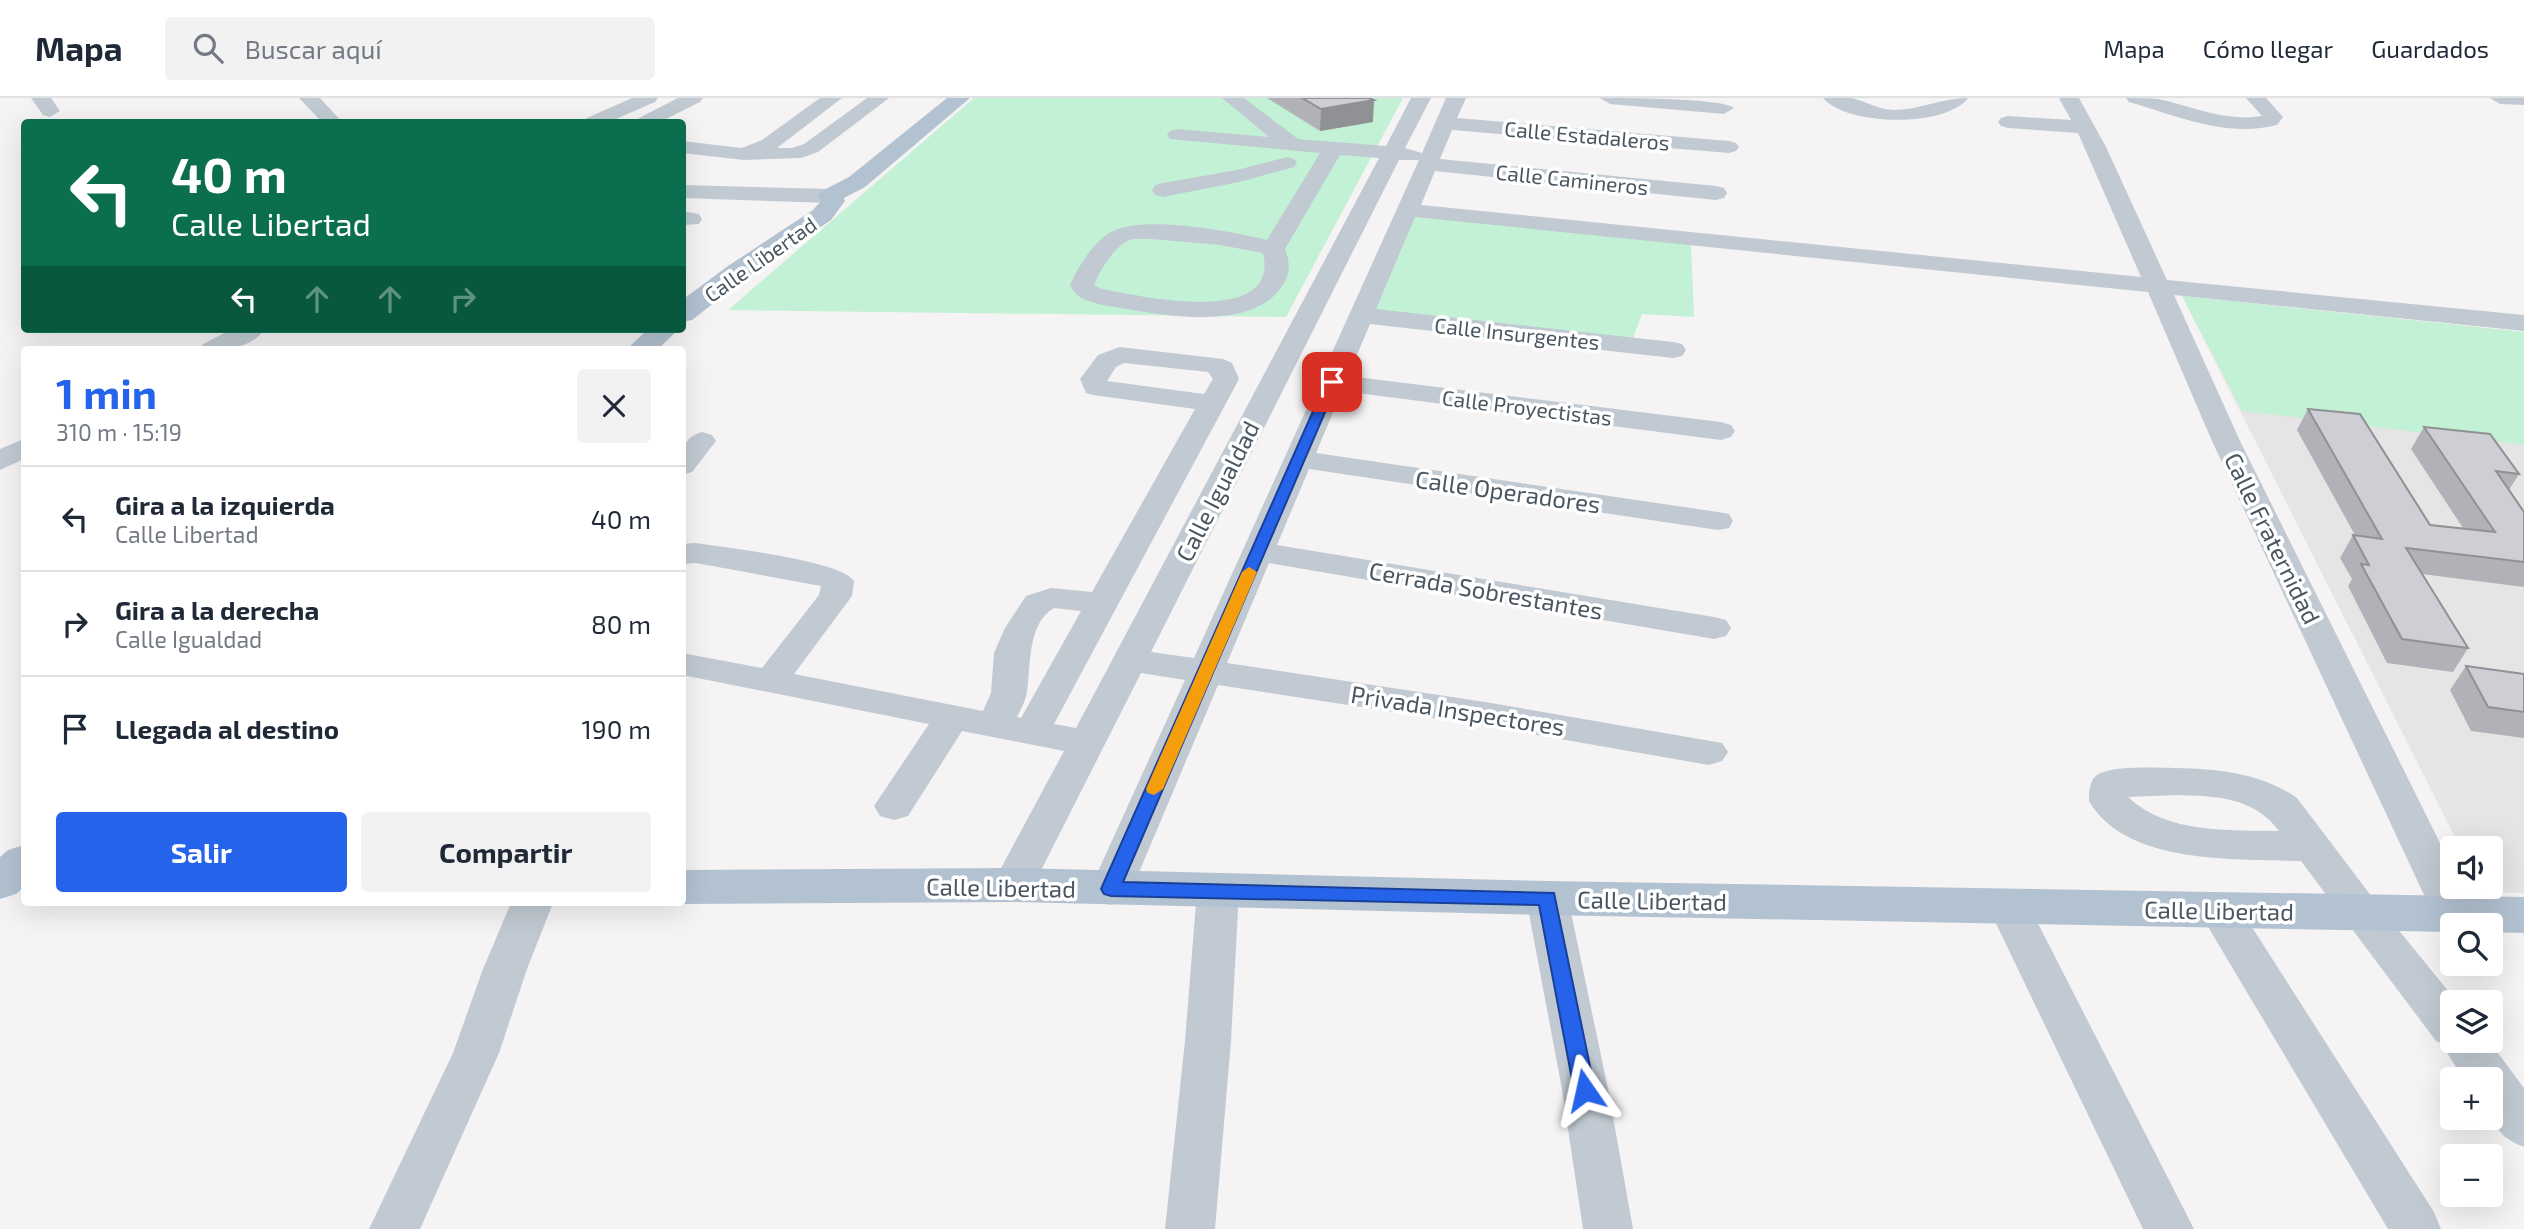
<!DOCTYPE html>
<html lang="es">
<head>
<meta charset="utf-8">
<style>
  body { margin:0; font-family:"Exo 2",sans-serif; background:#f2f2f3; color:#1f2937; height:100vh; display:flex; flex-direction:column; font-size:26px; white-space:nowrap }
  * { box-sizing:border-box; margin:0 }
  p { font-size:23px; color:#747a83 }
  .icon { flex:none; width:38px; height:38px; fill:none; stroke:currentColor; stroke-width:2; stroke-linecap:round; stroke-linejoin:round }
  .map { position:relative; flex:1; overflow:hidden }
  .side { position:absolute; left:21px; top:248px; width:665px; height:560px; display:flex; flex-direction:column; background:#fff; border-radius:7px; box-shadow:0 7px 28px #0002 }
  .side>* { flex:none }
  .guide { position:absolute; left:21px; top:21px; width:665px; height:214px; border-radius:7px; box-shadow:0 7px 28px #0002; background:#0b6e4f; color:#fff; overflow:hidden }
  .fabs { position:absolute; left:2440px; top:738px; display:grid; gap:14px }
  .fabs a { display:grid; place-items:center; width:63px; height:63px; border-radius:7px; background:#fff; box-shadow:0 7px 28px #0002; font-size:35px }
  .pin { position:absolute; display:grid; place-items:center; width:60px; height:60px; color:#fff; margin:-30px; border-radius:14px; box-shadow:0 4px 10px #0006 }
  .me { position:absolute; width:77px; margin:-38px; rotate:349deg; stroke-linejoin:round; filter:drop-shadow(0 0 5px #0008) }
  .turn { display:flex; align-items:center; gap:24px; height:147px; padding:0 35px; font-size:32px }
  .turn .icon { width:91px; height:91px; stroke-width:2.5 }
  .turn b { display:block; font-size:49px; line-height:60px }
  .lanes { display:flex; align-items:center; height:66px; padding:0 35px; background:#0003; justify-content:center; gap:35px; direction:ltr }
  .lanes .off { opacity:.35 }
  .round { display:grid; place-items:center; flex:none; width:74px; height:74px; border-radius:7px; background:#f2f2f3 }
  .summary { display:flex; align-items:center; justify-content:space-between; height:119px; padding:0 35px }
  h1 { font-size:42px; font-weight:700; line-height:52px; color:#2563eb }
  .cta { display:flex; gap:14px; margin-top:auto; padding:14px 35px }
  .cta a { flex:1; height:80px; border-radius:7px; background:#2563eb; color:#fff; font-size:28px; font-weight:700; line-height:80px; text-align:center }
  .cta a+a { background:#f2f2f3; color:#1f2937 }
  ul { padding:0; list-style:none }
  li { display:flex; align-items:center; gap:21px; height:105px; padding:0 35px; border-top:2px solid #e0e1e3 }
  li div { flex:1 }
  li b { display:block; font-size:26px }
  li em { font-style:normal }
  header { display:flex; align-items:center; gap:42px; box-sizing:border-box; height:98px; padding:0 35px; background:#fff; border-bottom:2px solid #e0e1e3 }
  header strong { font-size:33px }
  nav { display:flex; gap:38px; margin-inline-start:auto; font-size:24px }
  .search { width:490px; height:63px; background:#f2f2f3; display:flex; align-items:center; gap:18px; box-sizing:border-box; padding:0 24px; border-radius:7px; color:#747a83; font-size:26px }
  .map>svg:first-child { display:block }
</style>
</head>
<body>
<header>
<strong>Mapa</strong>
<div class="search"><svg class="icon" aria-label="search" viewBox="0 0 24 24"><circle cx="10" cy="10" r="6"/><path d="M15 15l6 6"/></svg>Buscar aquí</div>
<nav><a>Mapa</a><a>Cómo llegar</a><a>Guardados</a></nav>
</header>
<div class="map">
<svg width="2524" height="1131" viewBox="0 0 2524 1131">
  <rect width="100%" height="100%" fill="#f5f3f3"/>
  <path fill="#e6e4e5" d="M 2182,198 L 2524,234 L 2524,795 L 2483,794 L 2481,789 L 2490,789 L 2490,751 L 2461,751 Z"/>
  <path fill="#c3f1d5" d="M 974,0 L 1403,0 L 1286,219 L 728,212 Z
    M 1407,114 L 1691,146 L 1694,219 L 1642,216 L 1633,240 L 1364,212 Z
    M 2182,198 L 2524,234 L 2524,347 L 2242,313 Z"/>
  <g fill="none" stroke-linecap="round" stroke-linejoin="round">
    <path fill="#c1cad2" fill-rule="evenodd" d="M 31,0 L 51,0 L 60,13 L 50,19 L 43,17 Z
      M 299,0 L 320,0 L 342,24 L 322,24 Z
      M 632,0 L 658,0 L 655,4 L 609,24 L 584,24 L 587,20 Z
      M 678,0 L 703,0 L 700,4 L 660,24 L 636,24 L 639,20 Z
      M 820,0 L 842,0 L 777,50 L 792,50 L 804,46 L 867,0 L 889,0 L 818,54 L 801,60 L 744,62 L 682,55 L 682,43 L 742,50 L 762,42 Z
      M 1222,0 L 1244,0 L 1298,41 L 1386,48 L 1411,0 L 1431,0 L 1405,50 L 1422,55 L 1446,0 L 1466,0 L 1457,20 L 1729,43 L 1736,45 L 1739,49 L 1736,53 L 1729,55 L 1452,32 L 1440,61 L 1716,88 L 1724,90 L 1727,95 L 1724,100 L 1716,102 L 1435,73 L 1421,107 L 2141,179 L 2078,35 L 2008,30 L 2001,28 L 1998,24 L 2001,20 L 2008,18 L 2071,22 L 2059,0 L 2079,0 L 2106,49 L 2167,182 L 2524,217 L 2524,233 L 2174,197 L 2240,343 L 2452,769 L 2452,789 L 2462,789 L 2474,814 L 2468,825 L 2452,830 L 2438,825 L 2432,814 L 2212,343 L 2148,194 L 1415,119 L 1376,211 L 1673,244 L 1682,246 L 1686,252 L 1682,258 L 1673,260 L 1370,226 L 1348,278 L 1721,324 L 1731,327 L 1735,333 L 1731,339 L 1721,342 L 1342,293 L 1316,355 L 1718,414 L 1729,416 L 1733,423 L 1729,430 L 1718,432 L 1309,371 L 1277,447 L 1714,519 L 1726,522 L 1731,530 L 1726,538 L 1714,541 L 1269,465 L 1227,565 L 1485,604 L 1722,645 L 1728,654 L 1722,663 L 1709,667 L 1485,628 L 1218,587 L 1132,791 L 1126,802 L 1111,807 L 1096,802 L 1090,791 L 1185,582 L 1141,575 L 1028,798 L 1013,803 L 998,798 L 992,787 L 1064,653 L 962,633 L 908,718 L 894,722 L 880,718 L 874,708 L 929,626 L 682,577 L 682,555 L 762,570 L 819,497 L 821,488 L 696,465 L 682,466 L 682,446 L 696,445 C 726,450 840,462 854,483 L 852,498 L 794,576 L 983,613 L 991,595 L 994,555 L 1005,530 L 1026,498 L 1051,490 L 1092,494 L 1195,311 L 1093,297 L 1086,295 L 1080,281 L 1098,257 L 1120,249 L 1223,261 L 1232,265 L 1239,281 L 1054,626 L 1076,630 L 1379,60 L 1340,57 L 1285,151 C 1291,166 1290,179 1280,191 C 1250,231 1171,219 1127,211 C 1112,208 1093,207 1080,199 C 1075,196 1073,192 1070,187 C 1078,169 1094,142 1113,133 C 1146,117 1231,133 1267,142 L 1320,55 L 1170,41 L 1167,37 L 1170,33 L 1177,31 L 1269,39 ZM 1399,62 L 1419,62 L 1194,560 L 1151,554 ZM 1152,141 L 1220,147 L 1263,155 C 1281,230 1139,198 1102,191 L 1094,187 C 1100,172 1114,149 1129,142 C 1136,140 1145,141 1152,141 ZM 1124,265 L 1208,274 L 1213,281 L 1204,296 L 1107,283 L 1116,269 ZM 1054,510 L 1081,513 L 1021,620 L 1017,619 C 1021,611 1026,602 1027,593 C 1031,567 1027,526 1054,510 Z
      M 1600,0 C 1623,0 1723,0 1734,10 L 1724,16 L 1610,6 Z
      M 1823,0 C 1832,0 1842,0 1851,0 C 1865,3 1877,11 1893,12 C 1919,12 1942,0 1968,0 C 1946,30 1846,28 1823,0 Z
      M 2126,0 C 2137,0 2149,0 2159,1 C 2194,9 2225,24 2262,18 L 2246,0 L 2266,0 L 2283,19 L 2277,27 C 2226,40 2177,18 2129,4 Z
      M 2490,0 L 2524,0 L 2524,7 L 2500,6 Z
      M 1287,59 L 1294,61 L 1297,65 L 1294,69 L 1239,84 L 1163,99 L 1155,97 L 1152,92 L 1155,87 L 1163,85 L 1237,72 Z
      M 682,87 L 830,91 L 838,93 L 841,98 L 838,103 L 830,105 L 682,100 Z
      M 682,113 L 699,116 L 702,121 L 699,126 L 682,127 Z
      M 232,231 L 265,231 C 250,252 222,252 199,252 L 203,246 Z
      M 702,334 L 712,337 L 716,343 L 692,374 L 682,377 C 682,357 680,340 702,334 Z
      M 24,341 L 24,361 L 0,372 L 0,351 Z
      M 2176,670 C 2219,671 2261,675 2297,700 L 2375,803 L 2458,905 L 2452,905 L 2452,943 L 2489,943 L 2524,990 L 2524,1049 C 2489,1036 2490,1015 2490,982 L 2464,982 L 2441,945 L 2436,943 L 2301,763 C 2236,761 2126,767 2089,703 C 2089,694 2089,683 2097,677 C 2113,667 2157,670 2176,670 ZM 2176,697 C 2216,698 2254,699 2279,733 C 2228,732 2167,736 2128,699 Z
      M 1218,777 L 1233,782 L 1239,793 L 1231,943 L 1215,1131 L 1165,1131 L 1185,943 L 1197,793 L 1203,782 Z
      M 1547,784 L 1562,789 L 1568,800 L 1608,991 L 1633,1131 L 1583,1131 L 1562,991 L 1526,800 L 1532,789 Z
      M 2009,793 L 2024,798 L 2194,1131 L 2143,1131 L 1988,809 L 1994,798 Z
      M 2219,796 L 2234,801 L 2434,1114 L 2441,1131 L 2388,1131 L 2198,812 L 2204,801 Z
      M 511,805 L 553,805 L 527,871 L 499,955 L 420,1131 L 369,1131 L 453,955 L 483,871 Z"/>
    <path fill="#b3c2d1" fill-rule="evenodd" d="M 947,0 L 970,0 L 865,89 L 844,100 L 845,103 L 831,122 L 746,180 L 692,222 L 682,224 L 682,202 L 728,168 L 813,112 L 821,103 L 818,98 L 822,93 L 849,79 Z
      M 648,231 L 679,231 L 657,252 L 626,252 Z
      M 24,747 L 24,789 L 16,796 L 0,801 L 0,759 L 8,752 Z
      M 1013,770 L 1547,783 L 2524,799 L 2524,835 L 2490,834 L 2490,828 L 2452,828 L 2452,834 L 1547,817 L 1013,804 L 682,806 L 678,805 L 682,805 L 682,772 Z"/>
  </g>
  <path fill="#b0b2b7" d="M 1267,0 L 1369,0 L 1373,24 L 1320,33 Z
    M 2308,311 L 2430,427 L 2463,430 L 2411,351 L 2424,329 L 2519,376 L 2509,392 L 2524,414 L 2524,489 L 2422,476 L 2468,550 L 2453,574 L 2387,565 L 2348,488 L 2352,481 L 2340,460 L 2353,437 L 2355,437 L 2297,332 Z
    M 2466,568 L 2524,576 L 2524,640 L 2471,633 L 2450,592 Z"/>
  <path fill="#909195" d="M 1374,2 L 1373,24 L 1320,33 L 1321,11 Z"/>
  <path fill="#cdcfd5" stroke="#909195" stroke-width="2" d="M 1302,0 L 1369,0 L 1374,2 L 1321,11 Z
    M 2308,311 L 2360,316 L 2430,427 L 2495,434 L 2424,329 L 2490,336 L 2519,376 L 2496,373 L 2524,414 L 2524,464 L 2406,450 L 2468,550 L 2402,541 L 2361,466 L 2369,467 L 2353,437 L 2382,441 Z
    M 2466,568 L 2524,576 L 2524,614 L 2488,609 Z"/>
  <path fill="#2563eb" stroke="#184099" stroke-width="2" d="M 1332,280 L 1338,284 L 1123,784 L 1554,795 L 1595,992 L 1592,998 L 1585,1001 L 1577,998 L 1574,992 L 1539,807 L 1111,798 L 1104,796 L 1101,791 L 1326,284 Z"/>
  <path fill="#f59e0b" d="M 1249,469 L 1257,474 L 1163,691 L 1154,697 L 1148,695 L 1146,691 L 1242,474 Z"/>
  <g text-anchor="middle" dominant-baseline="central" stroke-width="7" stroke-linejoin="round" paint-order="stroke">
    <g font-size="21" fill="#4a5661" stroke="#fff">
      <text transform="translate(1587 37) rotate(5)">Calle Estadaleros</text>
      <text transform="translate(1572 81) rotate(6)">Calle Camineros</text>
      <text transform="translate(760 161) rotate(-35)">Calle Libertad</text>
      <text transform="translate(1517 235) rotate(6)">Calle Insurgentes</text>
      <text transform="translate(1527 309) rotate(7)">Calle Proyectistas</text>
    </g>
    <g font-size="24" fill="#4a5661" stroke="#fff">
      <text transform="translate(1217 393) rotate(-63)">Calle Igualdad</text>
      <text transform="translate(1508 393) rotate(8)">Calle Operadores</text>
      <text transform="translate(2273 440) rotate(64)">Calle Fraternidad</text>
      <text transform="translate(1486 492) rotate(10)">Cerrada Sobrestantes</text>
      <text transform="translate(1458 612) rotate(9)">Privada Inspectores</text>
      <text transform="translate(1001 789) rotate(1)">Calle Libertad</text>
      <text transform="translate(1652 802) rotate(1)">Calle Libertad</text>
      <text transform="translate(2219 812) rotate(1)">Calle Libertad</text>
    </g>
  </g>
</svg>
<div class="fabs">
<a><svg class="icon" aria-label="sound" viewBox="0 0 24 24"><path d="M4 9h4l5-4v14l-5-4H4zM17 9q2 3 0 6"/></svg></a>
<a><svg class="icon" aria-label="search" viewBox="0 0 24 24"><circle cx="10" cy="10" r="6"/><path d="M15 15l6 6"/></svg></a>
<a><svg class="icon" aria-label="layers" viewBox="0 0 24 24"><path d="M12 4l9 5-9 5-9-5zM3 14l9 5 9-5"/></svg></a>
<a>+</a>
<a>−</a>
</div>
<div class="pin" style="left:1332px;top:284px;background:#d93025"><svg class="icon" aria-label="arrive" viewBox="0 0 24 24"><path d="M6 21V4h12l-3 4 3 4H6"/></svg></div>
<svg class="me" style="left:1585px;top:992px" viewBox="-20 -20 40 40"><path d="M0-17L14 15 0 8-14 15z" fill="#2563eb" stroke="#fff" stroke-width="4"/></svg>
<div class="guide">
<div class="turn"><svg class="icon" aria-label="left" viewBox="0 0 24 24"><path d="M17 20v-9H6M10 6l-5 5 5 5"/></svg><div><b>40 m</b>Calle Libertad</div></div>
<div class="lanes"><svg class="icon" aria-label="left" viewBox="0 0 24 24"><path d="M17 20v-9H6M10 6l-5 5 5 5"/></svg><svg class="icon off" aria-label="ahead" viewBox="0 0 24 24"><path d="M12 20V5M6 11l6-6 6 6"/></svg><svg class="icon off" aria-label="ahead" viewBox="0 0 24 24"><path d="M12 20V5M6 11l6-6 6 6"/></svg><svg class="icon off" aria-label="right" viewBox="0 0 24 24"><path d="M7 20v-9h11M14 6l5 5-5 5"/></svg></div>
</div>
<section class="side">
<div class="summary"><div><h1>1 min</h1><p>310 m · 15:19</p></div><a class="round"><svg class="icon" aria-label="close" viewBox="0 0 24 24"><path d="M6 6l12 12M18 6L6 18"/></svg></a></div>
<ul>
<li><svg class="icon" aria-label="left" viewBox="0 0 24 24"><path d="M17 20v-9H6M10 6l-5 5 5 5"/></svg><div><b>Gira a la izquierda</b><p>Calle Libertad</p></div><em>40 m</em></li>
<li><svg class="icon" aria-label="right" viewBox="0 0 24 24"><path d="M7 20v-9h11M14 6l5 5-5 5"/></svg><div><b>Gira a la derecha</b><p>Calle Igualdad</p></div><em>80 m</em></li>
<li><svg class="icon" aria-label="arrive" viewBox="0 0 24 24"><path d="M6 21V4h12l-3 4 3 4H6"/></svg><div><b>Llegada al destino</b></div><em>190 m</em></li>
</ul>
<div class="cta"><a>Salir</a><a>Compartir</a></div>
</section>
</div>
</body>
</html>
